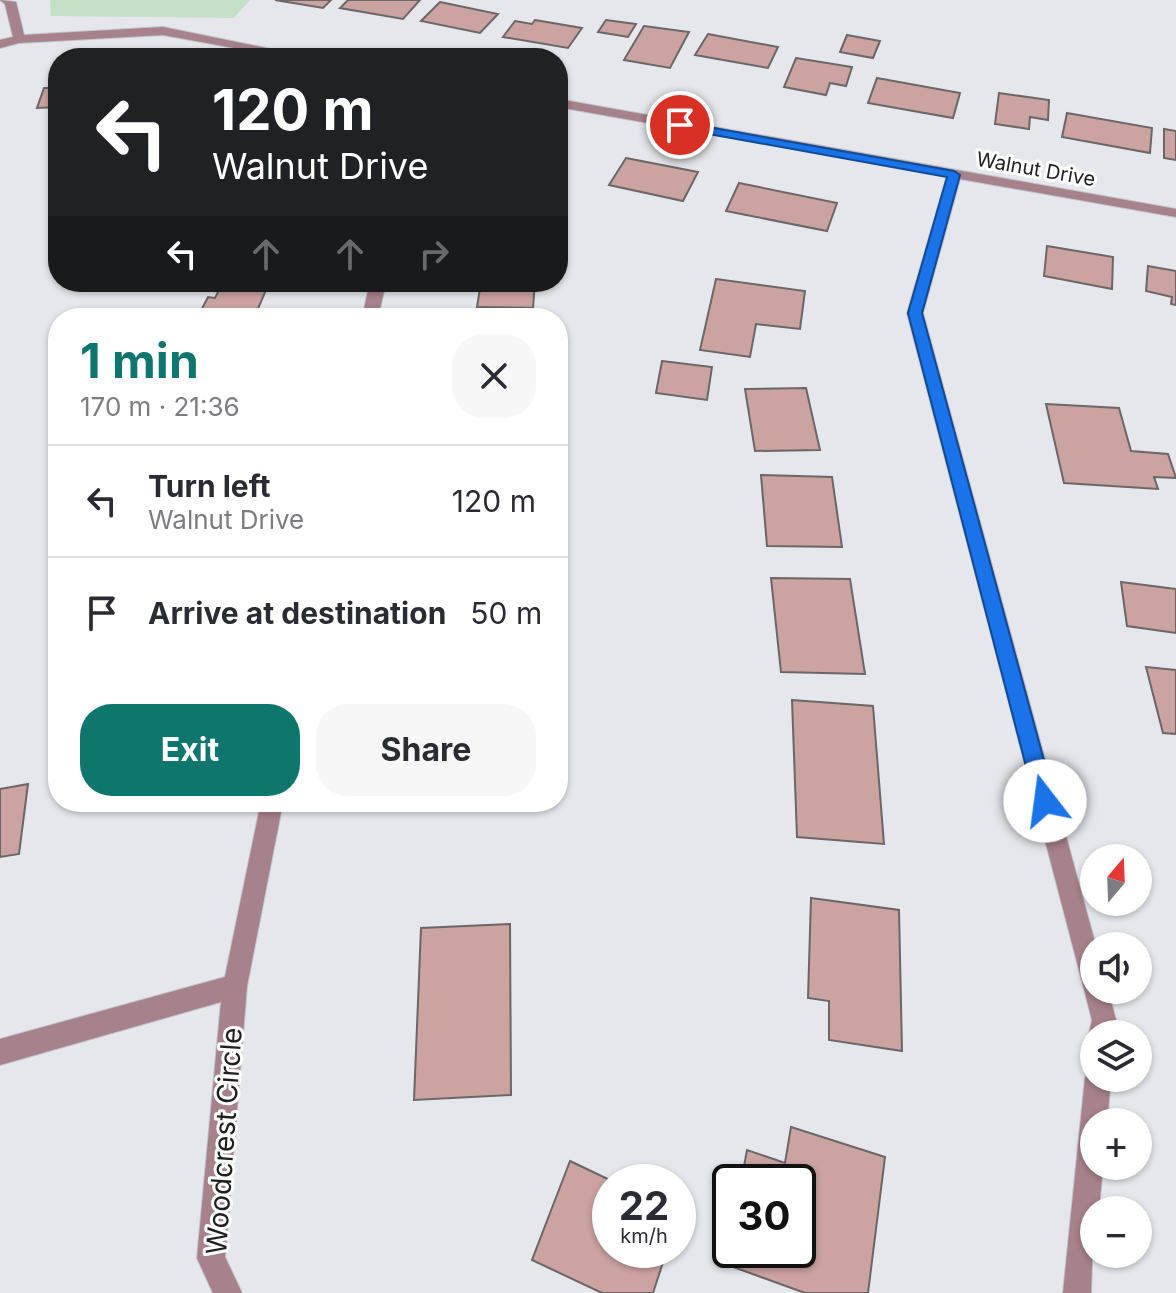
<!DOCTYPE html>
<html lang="en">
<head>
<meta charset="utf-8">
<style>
  body { margin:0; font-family:Inter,sans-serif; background:#f7f7f7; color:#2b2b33; height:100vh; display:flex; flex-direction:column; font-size:30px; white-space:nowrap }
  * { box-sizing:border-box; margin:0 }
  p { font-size:26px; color:#7c7c81 }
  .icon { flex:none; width:44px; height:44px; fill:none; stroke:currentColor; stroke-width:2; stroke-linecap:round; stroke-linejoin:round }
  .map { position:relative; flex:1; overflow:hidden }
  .side { position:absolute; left:48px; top:308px; width:520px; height:504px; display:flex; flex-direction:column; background:#fff; border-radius:32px; box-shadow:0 2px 6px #0004 }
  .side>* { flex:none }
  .guide { position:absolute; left:48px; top:48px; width:520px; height:244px; border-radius:32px; box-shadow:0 2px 6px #0004; background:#202124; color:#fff; overflow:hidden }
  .needle { width:52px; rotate:19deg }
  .tools { position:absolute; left:1080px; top:844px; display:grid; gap:16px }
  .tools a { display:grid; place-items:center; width:72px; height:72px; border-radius:50%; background:#fff; box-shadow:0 2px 6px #0004; font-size:40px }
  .speed { position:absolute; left:592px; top:1164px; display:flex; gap:16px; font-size:40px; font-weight:700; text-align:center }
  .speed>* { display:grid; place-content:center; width:104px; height:104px; border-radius:50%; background:#fff; box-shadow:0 2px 6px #0004; line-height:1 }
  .speed small { font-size:20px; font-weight:400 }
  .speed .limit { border:4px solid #111; border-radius:12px; background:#fff; color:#111 }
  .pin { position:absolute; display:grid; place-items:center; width:68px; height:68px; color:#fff; margin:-34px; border:4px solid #fff; border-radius:50%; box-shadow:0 2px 8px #0007 }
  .me { position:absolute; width:88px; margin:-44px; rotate:345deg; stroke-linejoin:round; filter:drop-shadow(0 0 6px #0008) }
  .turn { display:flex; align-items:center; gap:28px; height:168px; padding:0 32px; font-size:36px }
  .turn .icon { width:104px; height:104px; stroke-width:2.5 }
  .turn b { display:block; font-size:56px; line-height:68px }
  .lanes { display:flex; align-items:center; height:76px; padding:0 32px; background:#0003; justify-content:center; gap:40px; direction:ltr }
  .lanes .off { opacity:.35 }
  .round { display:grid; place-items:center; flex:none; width:84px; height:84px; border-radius:32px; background:#f7f7f7 }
  .summary { display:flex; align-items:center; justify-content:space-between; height:136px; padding:0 32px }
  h1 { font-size:48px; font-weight:700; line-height:60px; color:#0f766e }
  .cta { display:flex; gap:16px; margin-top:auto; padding:16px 32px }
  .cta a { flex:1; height:92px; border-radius:32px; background:#0f766e; color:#fff; font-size:32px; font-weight:700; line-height:92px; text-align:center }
  .cta a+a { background:#f7f7f7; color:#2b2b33 }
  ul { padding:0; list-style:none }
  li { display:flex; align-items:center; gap:24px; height:112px; padding:0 32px; border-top:2px solid #e1e1e2 }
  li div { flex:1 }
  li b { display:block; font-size:30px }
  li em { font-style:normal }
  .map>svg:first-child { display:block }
</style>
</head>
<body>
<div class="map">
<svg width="1176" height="1293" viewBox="0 0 1176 1293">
  <rect width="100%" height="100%" fill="#e5e7ec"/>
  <path fill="#c6e0c8" d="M 50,0 L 250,0 L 234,18 L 51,16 Z"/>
  <path fill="#cba3a1" stroke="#6c6666" stroke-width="2" d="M 275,0 L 331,0 L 323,8 Z
    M 348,0 L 420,0 L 403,19 L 340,8 Z
    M 440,2 L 498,14 L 480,33 L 421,21 Z
    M 535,20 L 582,28 L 568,48 L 503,37 L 515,21 L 532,24 Z
    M 606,20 L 636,24 L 628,37 L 598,32 Z
    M 644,26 L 689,32 L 670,68 L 624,60 Z
    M 708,34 L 778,47 L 768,68 L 695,55 Z
    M 847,35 L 880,41 L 873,58 L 840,52 Z
    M 796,58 L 852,67 L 846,86 L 830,83 L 826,95 L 784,87 Z
    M 877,78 L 960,93 L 953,118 L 868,103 Z
    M 44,88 L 58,88 L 58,107 L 37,108 Z
    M 999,93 L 1049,100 L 1048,120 L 1030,117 L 1029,129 L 995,124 Z
    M 1067,113 L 1152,128 L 1150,153 L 1062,137 Z
    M 1164,129 L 1176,131 L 1176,160 L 1164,158 Z
    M 626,158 L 698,172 L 683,201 L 609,185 Z
    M 739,183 L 837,203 L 827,231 L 726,211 Z
    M 1047,246 L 1113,257 L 1112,289 L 1044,276 Z
    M 1148,266 L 1176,271 L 1176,305 L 1171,304 L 1172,297 L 1146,291 Z
    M 716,279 L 805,291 L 800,329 L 756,324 L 750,357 L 700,350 Z
    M 223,282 L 269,283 L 254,318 L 197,318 L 208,297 L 215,298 Z
    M 481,282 L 535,282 L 533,308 L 477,307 Z
    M 662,361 L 712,367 L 707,400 L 656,393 Z
    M 806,388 L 820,450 L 755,451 L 745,389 Z
    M 1046,404 L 1119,408 L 1131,451 L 1168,454 L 1176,478 L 1154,477 L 1158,489 L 1064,483 Z
    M 761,475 L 832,477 L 842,547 L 767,546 Z
    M 771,578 L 850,579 L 865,674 L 781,672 Z
    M 1121,582 L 1176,589 L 1176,633 L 1127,626 Z
    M 1146,667 L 1176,670 L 1176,734 L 1163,733 Z
    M 792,700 L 873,706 L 884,844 L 797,837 Z
    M 28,784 L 19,854 L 0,857 L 0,789 Z
    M 811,898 L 899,910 L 902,1051 L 829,1040 L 829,1001 L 808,998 Z
    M 510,924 L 511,1095 L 414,1100 L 421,928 Z
    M 791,1127 L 885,1157 L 868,1293 L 805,1293 L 725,1264 L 730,1241 L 730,1250 L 798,1250 L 798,1182 L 741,1182 L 747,1150 L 785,1163 Z
    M 570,1161 L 614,1182 L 610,1182 L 610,1250 L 667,1250 L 653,1293 L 602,1293 L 532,1260 Z"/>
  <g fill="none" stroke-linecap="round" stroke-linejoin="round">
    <g stroke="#c1c3c7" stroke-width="2">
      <path id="street" d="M 0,0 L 16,2 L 24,35 L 163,27 L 315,58 L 289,58 L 163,35 L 19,43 L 0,48 L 0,40 L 13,37 L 5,4 Z
        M 558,99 L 1176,209 L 1176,217 L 960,179 L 923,313 L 1096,946 L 1094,990 L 1108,990 L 1116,1020 L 1115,1034 L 1094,1034 L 1094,1043 L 1089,1034 L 1092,1020 L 1084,989 L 907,313 L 947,176 L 558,107 Z
        M 370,282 L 386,282 L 378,318 L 362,318 Z
        M 261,802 L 283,802 L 247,986 L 225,1257 L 242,1293 L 213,1293 L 197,1258 L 221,1002 L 0,1065 L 0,1039 L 225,977 Z
        M 1094,1067 L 1094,1078 L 1111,1078 L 1107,1122 L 1094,1122 L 1094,1166 L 1103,1166 L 1099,1210 L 1094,1210 L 1091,1293 L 1063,1293 L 1085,1078 L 1089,1069 Z"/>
    </g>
    <use href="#street" fill="#a7818b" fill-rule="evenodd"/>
  </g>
  <path fill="#1a73e8" stroke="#114b97" stroke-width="2" d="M 680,122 L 954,171 L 960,175 L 922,313 L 1055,801 L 1052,808 L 1045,810 L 1038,808 L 1035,801 L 908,313 L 947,177 L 676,128 L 674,125 Z"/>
  <g text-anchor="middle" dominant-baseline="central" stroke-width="6" stroke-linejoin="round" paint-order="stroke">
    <g font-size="20" fill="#1f1f21" stroke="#fff">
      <text transform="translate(1036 169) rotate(10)">Walnut Drive</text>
    </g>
    <g font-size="28" fill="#1f1f21" stroke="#fff">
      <text transform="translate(224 1141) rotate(-86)">Woodcrest Circle</text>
    </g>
  </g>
</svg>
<div class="tools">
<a><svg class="needle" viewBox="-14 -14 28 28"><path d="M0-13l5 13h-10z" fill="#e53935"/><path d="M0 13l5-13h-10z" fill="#7c7c81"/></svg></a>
<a><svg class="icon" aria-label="sound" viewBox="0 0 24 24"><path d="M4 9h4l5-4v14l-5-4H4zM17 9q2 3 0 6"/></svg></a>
<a><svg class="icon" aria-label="layers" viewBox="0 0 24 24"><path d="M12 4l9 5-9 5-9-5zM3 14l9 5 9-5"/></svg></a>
<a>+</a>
<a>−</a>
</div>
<div class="speed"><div>22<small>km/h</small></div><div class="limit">30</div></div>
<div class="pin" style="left:680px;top:125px;background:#d93025"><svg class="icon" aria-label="arrive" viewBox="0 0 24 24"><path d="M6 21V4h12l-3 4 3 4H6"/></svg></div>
<svg class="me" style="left:1045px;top:801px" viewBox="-20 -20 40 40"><circle r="19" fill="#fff"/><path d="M0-13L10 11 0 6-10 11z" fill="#1a73e8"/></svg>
<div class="guide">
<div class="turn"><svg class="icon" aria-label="left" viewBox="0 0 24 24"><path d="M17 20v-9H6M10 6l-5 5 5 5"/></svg><div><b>120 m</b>Walnut Drive</div></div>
<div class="lanes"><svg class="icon" aria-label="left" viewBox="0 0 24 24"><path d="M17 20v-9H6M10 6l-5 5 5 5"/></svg><svg class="icon off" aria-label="ahead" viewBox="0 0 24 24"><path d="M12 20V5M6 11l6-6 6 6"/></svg><svg class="icon off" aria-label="ahead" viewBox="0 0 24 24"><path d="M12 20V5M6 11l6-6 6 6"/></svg><svg class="icon off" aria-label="right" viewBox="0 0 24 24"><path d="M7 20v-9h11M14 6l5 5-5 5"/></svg></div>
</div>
<section class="side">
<div class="summary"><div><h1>1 min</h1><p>170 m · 21:36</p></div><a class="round"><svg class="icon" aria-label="close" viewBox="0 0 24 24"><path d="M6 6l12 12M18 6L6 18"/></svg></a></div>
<ul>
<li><svg class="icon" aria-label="left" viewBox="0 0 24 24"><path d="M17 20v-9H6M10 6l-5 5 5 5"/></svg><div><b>Turn left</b><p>Walnut Drive</p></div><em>120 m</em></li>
<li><svg class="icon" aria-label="arrive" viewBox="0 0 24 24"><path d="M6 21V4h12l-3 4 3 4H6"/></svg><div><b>Arrive at destination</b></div><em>50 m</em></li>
</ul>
<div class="cta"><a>Exit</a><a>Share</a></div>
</section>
</div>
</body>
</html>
